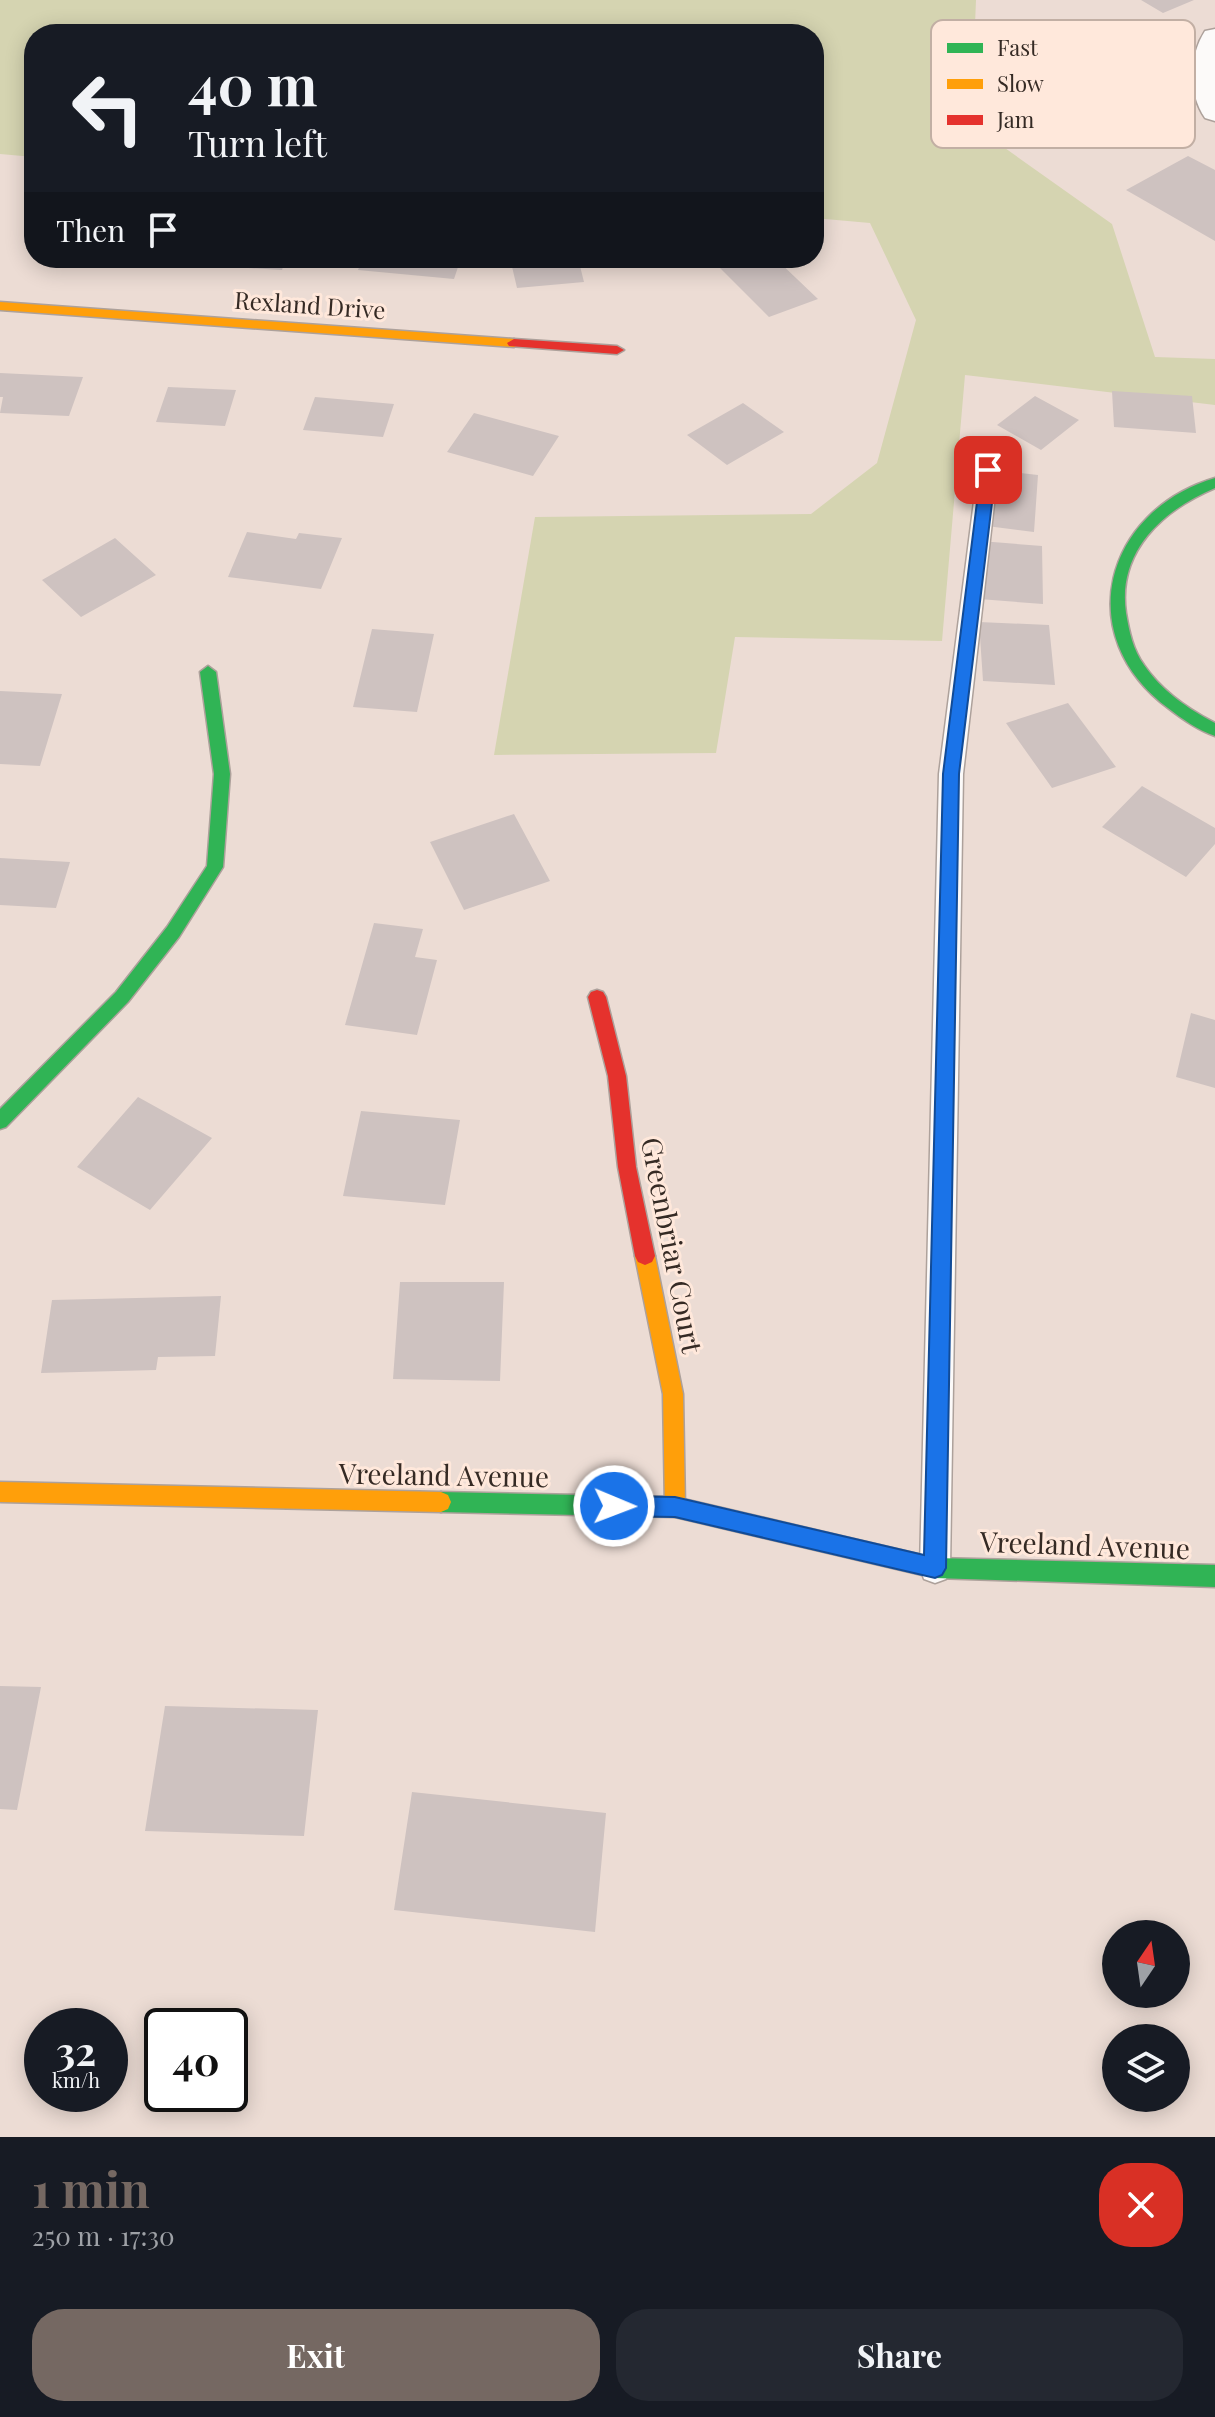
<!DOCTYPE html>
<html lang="en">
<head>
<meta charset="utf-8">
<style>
  body { margin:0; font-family:"Playfair Display",serif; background:#242831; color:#f1f3f6; height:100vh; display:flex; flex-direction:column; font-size:30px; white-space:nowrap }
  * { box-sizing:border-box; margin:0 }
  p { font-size:26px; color:#9ea1a6 }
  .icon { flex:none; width:44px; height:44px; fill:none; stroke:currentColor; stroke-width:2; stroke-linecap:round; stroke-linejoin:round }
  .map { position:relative; height:2137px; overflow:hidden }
  .panel { display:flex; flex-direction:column; background:#171b24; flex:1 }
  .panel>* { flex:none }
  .banner { position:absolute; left:24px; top:24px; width:800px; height:244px; border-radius:32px; box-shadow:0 4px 20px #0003; background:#171b24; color:#f1f3f6; overflow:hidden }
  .needle { width:52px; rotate:13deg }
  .fabs { position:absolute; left:1102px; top:1920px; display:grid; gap:16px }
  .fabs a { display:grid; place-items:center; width:88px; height:88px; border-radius:50%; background:#171b24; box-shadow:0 4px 20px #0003; font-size:40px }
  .speed { position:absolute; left:24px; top:2008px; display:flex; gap:16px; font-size:40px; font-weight:700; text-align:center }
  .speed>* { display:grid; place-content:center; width:104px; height:104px; border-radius:50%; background:#171b24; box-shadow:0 4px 20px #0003; line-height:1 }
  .speed small { font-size:20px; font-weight:400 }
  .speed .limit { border:4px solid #111; border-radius:12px; background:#fff; color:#111 }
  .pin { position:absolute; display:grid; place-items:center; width:68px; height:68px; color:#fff; margin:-34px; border-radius:16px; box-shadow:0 4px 12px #0006 }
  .me { position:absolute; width:88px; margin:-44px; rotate:91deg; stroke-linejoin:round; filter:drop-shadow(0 0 6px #0008) }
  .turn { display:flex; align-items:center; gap:28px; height:168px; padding:0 32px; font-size:36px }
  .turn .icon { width:104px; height:104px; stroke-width:2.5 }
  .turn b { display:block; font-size:56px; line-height:68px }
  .then { display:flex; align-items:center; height:76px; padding:0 32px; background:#0003; gap:16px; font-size:30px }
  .round { display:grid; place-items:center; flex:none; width:84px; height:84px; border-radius:32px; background:#242831 }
  .headline { display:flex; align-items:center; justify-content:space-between; height:136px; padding:0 32px }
  h1 { font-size:48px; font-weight:700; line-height:60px; color:#756862 }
  .button { display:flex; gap:16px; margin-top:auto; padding:16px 32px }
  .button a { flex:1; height:92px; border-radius:32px; background:#756862; color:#fff; font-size:32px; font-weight:700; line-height:92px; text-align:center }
  .button a+a { background:#242831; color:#f1f3f6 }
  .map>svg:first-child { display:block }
</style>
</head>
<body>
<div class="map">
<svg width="1215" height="2137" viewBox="0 0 1215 2137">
  <rect width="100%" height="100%" fill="#ecdcd4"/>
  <path fill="#d5d4b1" d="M 0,0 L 976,0 L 971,124 L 1112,224 L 1155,357 L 1215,359 L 1215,405 L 965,375 L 942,641 L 735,637 L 716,753 L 494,755 L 535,517 L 811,514 L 877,463 L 916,320 L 870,223 L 814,218 L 814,34 L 34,34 L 34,157 L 0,154 Z"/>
  <path fill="#cec2c0" d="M 1141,0 L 1194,0 L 1163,13 Z
    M 1188,156 L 1215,170 L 1215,241 L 1126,190 Z
    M 205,258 L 286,258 L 282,270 L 202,265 Z
    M 363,258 L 461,258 L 454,279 L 358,270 Z
    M 510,258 L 578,258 L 584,282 L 517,288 Z
    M 746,258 L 775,258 L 818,299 L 769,317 L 719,267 Z
    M 0,373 L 83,377 L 69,416 L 0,413 L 3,397 L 0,397 Z
    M 168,387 L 236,390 L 225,426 L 156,422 Z
    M 1112,391 L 1192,396 L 1196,433 L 1114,427 Z
    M 1035,396 L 1079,420 L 1041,450 L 997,425 Z
    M 315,397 L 394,404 L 383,437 L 303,430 Z
    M 743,403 L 784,432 L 727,465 L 687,435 Z
    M 474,413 L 559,436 L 533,476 L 447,452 Z
    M 984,469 L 1038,475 L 1034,532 L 979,525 Z
    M 247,532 L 296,539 L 299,533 L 342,538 L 321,589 L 228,577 Z
    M 115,538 L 156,575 L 81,617 L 42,580 Z
    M 980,541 L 1042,546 L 1043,604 L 979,599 Z
    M 979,622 L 1049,625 L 1055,685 L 983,681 Z
    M 372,629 L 434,634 L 417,712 L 353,707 Z
    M 0,691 L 62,694 L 40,766 L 0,764 Z
    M 1068,703 L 1116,767 L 1052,788 L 1006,723 Z
    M 1142,786 L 1215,828 L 1215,844 L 1186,877 L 1102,827 Z
    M 514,814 L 550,881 L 464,910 L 430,842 Z
    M 0,858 L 70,862 L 56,908 L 0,905 Z
    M 374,923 L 423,929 L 415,957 L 437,960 L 417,1035 L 345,1025 Z
    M 1191,1013 L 1215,1020 L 1215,1088 L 1176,1077 Z
    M 138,1097 L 212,1138 L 150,1210 L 77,1167 Z
    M 361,1111 L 460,1120 L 445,1205 L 343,1196 Z
    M 400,1282 L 504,1282 L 500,1381 L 393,1379 Z
    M 221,1296 L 215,1356 L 158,1357 L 156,1370 L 41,1373 L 52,1300 Z
    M 0,1686 L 41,1687 L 17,1810 L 0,1809 Z
    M 165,1706 L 318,1710 L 304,1836 L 145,1831 Z
    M 412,1792 L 606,1813 L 595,1932 L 394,1910 Z"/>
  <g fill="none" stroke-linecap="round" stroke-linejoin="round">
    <g stroke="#ada19b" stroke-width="3">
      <path id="lane" d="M 988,463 L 998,470 L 963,774 L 950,1568 L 946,1579 L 935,1583 L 924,1579 L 920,1568 L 939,774 L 978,470 Z"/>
    </g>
    <g stroke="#ada19b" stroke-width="3">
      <path id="street" d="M 1215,29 L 1215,121 L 1205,118 C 1188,94 1189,55 1205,31 Z"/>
    </g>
    <g stroke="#ada19b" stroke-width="3">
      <path id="fast" d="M 1215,478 L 1215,488 C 1163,510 1117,551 1126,613 C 1129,631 1133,650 1144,665 C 1161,690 1188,709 1215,723 L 1215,736 C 1198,730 1182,719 1168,708 C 1071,636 1104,511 1215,478 Z
        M 208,666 L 216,672 L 230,774 L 223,867 L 179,937 L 128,1002 L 6,1127 L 0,1129 L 0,1109 L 116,992 L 167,927 L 207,866 L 214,774 L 200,672 Z
        M 441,1492 L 675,1497 L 935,1558 L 1215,1565 L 1215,1587 L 935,1578 L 675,1517 L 441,1512 L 434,1509 L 431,1502 L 434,1495 Z"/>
    </g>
    <g stroke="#ada19b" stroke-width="3">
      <path id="slow" d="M 0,302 L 514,339 L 521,343 L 514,347 L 0,310 Z
        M 645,1247 L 652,1250 L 655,1256 L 683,1394 L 685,1507 L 682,1514 L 675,1517 L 668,1514 L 665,1507 L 663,1394 L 635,1256 L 638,1250 Z
        M 0,1482 L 441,1492 L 448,1495 L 451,1502 L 448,1509 L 441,1512 L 0,1502 Z"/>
    </g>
    <g stroke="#ada19b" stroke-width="3">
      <path id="jam" d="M 514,339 L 617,346 L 624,350 L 617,354 L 509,346 L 507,343 Z
        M 597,990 L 603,992 L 606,997 L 626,1076 L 636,1167 L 655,1256 L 652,1262 L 645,1265 L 638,1262 L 635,1256 L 618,1167 L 608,1076 L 588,997 L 591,992 Z"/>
    </g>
    <use href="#lane" fill="#fcfaf9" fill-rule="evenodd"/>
    <use href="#street" fill="#fcfaf9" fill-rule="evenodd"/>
    <use href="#fast" fill="#30b455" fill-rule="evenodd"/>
    <use href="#slow" fill="#ff9f0a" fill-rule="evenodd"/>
    <use href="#jam" fill="#e5322d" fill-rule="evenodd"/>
  </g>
  <path fill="#1a73e8" stroke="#114b97" stroke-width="2" d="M 988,465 L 996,470 L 959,774 L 946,1568 L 942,1575 L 935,1578 L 675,1517 L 614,1516 L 607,1513 L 603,1506 L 607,1499 L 614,1496 L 675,1497 L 924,1555 L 943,774 L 981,470 Z"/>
  <g text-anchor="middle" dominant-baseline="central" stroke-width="6" stroke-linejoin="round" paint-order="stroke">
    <g font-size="24" fill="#352a24" stroke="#ffe8db">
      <text transform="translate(310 304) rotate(4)">Rexland Drive</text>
    </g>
    <g font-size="28" fill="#352a24" stroke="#ffe8db">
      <text transform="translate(673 1245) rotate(79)">Greenbriar Court</text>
      <text transform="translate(444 1474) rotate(1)">Vreeland Avenue</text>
      <text transform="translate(1085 1544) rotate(2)">Vreeland Avenue</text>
    </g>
  </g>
  <rect x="931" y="20" width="264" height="128" rx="12" fill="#ffe8db" stroke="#c2afa4" stroke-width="2"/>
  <rect x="947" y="43" width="36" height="10" fill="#30b455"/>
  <rect x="947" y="79" width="36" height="10" fill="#ff9f0a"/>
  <rect x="947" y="115" width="36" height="10" fill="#e5322d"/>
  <g font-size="22" fill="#352a24">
    <text x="997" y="56">Fast</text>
    <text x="997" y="92">Slow</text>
    <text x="997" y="128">Jam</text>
  </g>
</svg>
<div class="fabs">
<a><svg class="needle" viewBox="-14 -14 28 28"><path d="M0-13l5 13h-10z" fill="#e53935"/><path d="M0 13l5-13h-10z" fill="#9ea1a6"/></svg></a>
<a><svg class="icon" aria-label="layers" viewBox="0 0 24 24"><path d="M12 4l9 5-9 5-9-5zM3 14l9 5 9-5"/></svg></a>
</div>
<div class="speed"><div>32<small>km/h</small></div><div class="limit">40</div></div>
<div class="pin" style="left:988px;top:470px;background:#d93025"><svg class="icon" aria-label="arrive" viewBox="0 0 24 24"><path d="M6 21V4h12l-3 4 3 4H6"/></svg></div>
<svg class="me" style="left:614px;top:1506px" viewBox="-20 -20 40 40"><circle r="17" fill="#1a73e8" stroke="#fff" stroke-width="3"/><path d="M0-11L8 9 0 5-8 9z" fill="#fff"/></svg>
<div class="banner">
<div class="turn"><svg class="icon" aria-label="left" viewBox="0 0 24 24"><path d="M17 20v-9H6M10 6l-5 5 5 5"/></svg><div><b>40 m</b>Turn left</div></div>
<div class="then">Then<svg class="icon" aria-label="arrive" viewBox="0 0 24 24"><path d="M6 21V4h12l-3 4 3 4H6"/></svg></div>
</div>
</div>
<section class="panel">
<div class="headline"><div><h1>1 min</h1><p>250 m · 17:30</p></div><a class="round" style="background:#d93025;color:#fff"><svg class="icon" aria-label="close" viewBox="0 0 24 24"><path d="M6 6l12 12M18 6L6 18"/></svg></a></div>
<div class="button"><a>Exit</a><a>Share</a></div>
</section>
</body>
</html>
